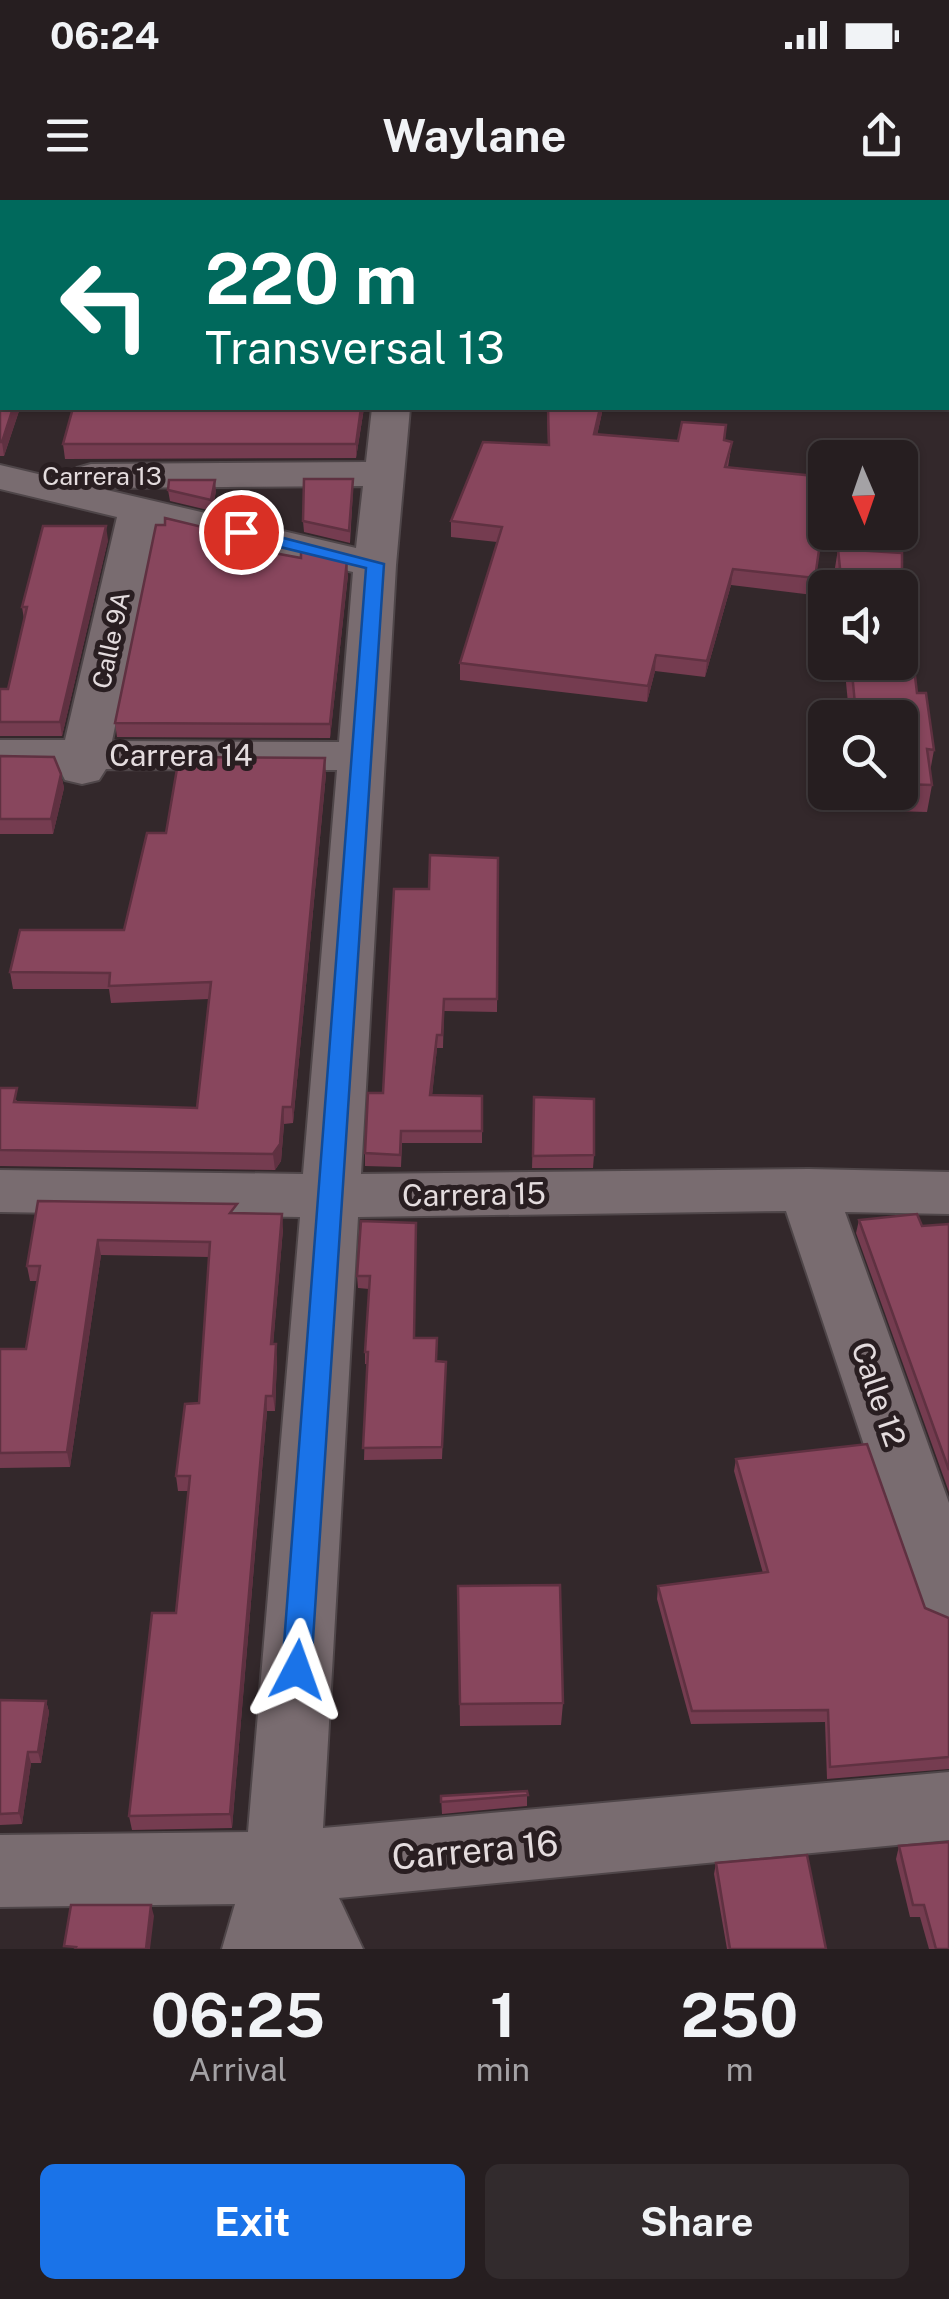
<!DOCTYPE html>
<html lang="en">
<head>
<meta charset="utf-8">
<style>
  body { margin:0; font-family:"Public Sans",sans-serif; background:#322b2d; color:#f1f3f6; height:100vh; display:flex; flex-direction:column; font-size:38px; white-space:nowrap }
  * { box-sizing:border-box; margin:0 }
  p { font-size:32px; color:#a4a2a5 }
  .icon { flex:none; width:55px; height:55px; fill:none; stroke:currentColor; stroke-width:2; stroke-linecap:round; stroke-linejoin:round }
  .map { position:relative; height:1749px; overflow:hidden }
  .panel { display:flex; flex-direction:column; background:#261e20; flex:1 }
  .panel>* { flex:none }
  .banner { position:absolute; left:0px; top:0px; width:950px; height:210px; box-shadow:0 2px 8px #0004,0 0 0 2px #423c3e; background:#00695c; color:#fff; overflow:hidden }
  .needle { width:65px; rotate:178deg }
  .tools { position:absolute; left:808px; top:240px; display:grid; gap:20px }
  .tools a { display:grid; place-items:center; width:110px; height:110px; border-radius:15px; background:#261e20; box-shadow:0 2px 8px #0004,0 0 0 2px #423c3e; font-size:50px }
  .pin { position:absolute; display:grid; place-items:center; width:85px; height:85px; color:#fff; margin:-42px; border:5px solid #fff; border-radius:50%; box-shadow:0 2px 10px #0007 }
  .me { position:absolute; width:110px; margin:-55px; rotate:4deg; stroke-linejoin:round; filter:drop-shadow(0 0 8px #0008) }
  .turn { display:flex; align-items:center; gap:35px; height:210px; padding:0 40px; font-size:45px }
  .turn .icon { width:130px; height:130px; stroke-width:2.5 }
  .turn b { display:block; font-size:70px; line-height:85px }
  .eta { display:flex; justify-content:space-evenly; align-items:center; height:170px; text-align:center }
  .eta b { font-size:60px; font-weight:700; line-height:70px }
  .action { display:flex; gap:20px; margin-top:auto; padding:20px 40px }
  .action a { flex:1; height:115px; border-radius:15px; background:#1a73e8; color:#fff; font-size:40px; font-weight:700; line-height:115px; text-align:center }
  .action a+a { background:#322b2d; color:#f1f3f6 }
  .status { display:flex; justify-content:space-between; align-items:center; height:70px; padding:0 50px; background:#261e20; direction:ltr }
  .status svg { height:28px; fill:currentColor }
  header { display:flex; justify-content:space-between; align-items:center; height:130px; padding:0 40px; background:#261e20; font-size:45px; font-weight:700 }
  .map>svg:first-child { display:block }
</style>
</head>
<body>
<div class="status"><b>06:24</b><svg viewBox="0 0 49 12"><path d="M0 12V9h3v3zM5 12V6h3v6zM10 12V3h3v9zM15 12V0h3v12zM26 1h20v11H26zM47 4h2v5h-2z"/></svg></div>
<header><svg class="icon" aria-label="menu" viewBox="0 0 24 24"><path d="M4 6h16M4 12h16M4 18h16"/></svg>Waylane<svg class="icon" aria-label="share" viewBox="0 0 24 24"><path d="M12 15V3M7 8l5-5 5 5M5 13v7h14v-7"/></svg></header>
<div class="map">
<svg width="949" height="1749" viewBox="0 0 949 1749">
  <rect width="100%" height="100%" fill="#33282b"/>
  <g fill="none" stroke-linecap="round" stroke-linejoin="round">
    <g stroke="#4f4649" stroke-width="4">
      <path id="minor" d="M 393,0 L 425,0 L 425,2 L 393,2 Z
        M 372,208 L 410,208 L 396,365 L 361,974 L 808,969 L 949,972 L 949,1014 L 845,1012 L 949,1303 L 949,1428 L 925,1419 L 915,1398 L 786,1011 L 358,1017 L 323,1628 L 949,1572 L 949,1640 L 339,1698 L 363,1749 L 222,1749 L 235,1704 L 0,1707 L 0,1635 L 248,1632 L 300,1017 L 0,1012 L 0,970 L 303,974 L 337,570 L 106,569 L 99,580 L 82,584 L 65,580 L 59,568 L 0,568 L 0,540 L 65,540 L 117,317 L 0,289 L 0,265 L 76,283 L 71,276 L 77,268 L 91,264 L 366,262 ZM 363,286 L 356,348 L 98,288 ZM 156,326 L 353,372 L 339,542 L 112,541 Z"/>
    </g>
    <use href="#minor" fill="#796c70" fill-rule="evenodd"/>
  </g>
  <path fill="#753c50" d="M 0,60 L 2,208 L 20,208 L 4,256 L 0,256 Z
    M 59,208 L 364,208 L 356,258 L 65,259 L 63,244 L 72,211 Z
    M 547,208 L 603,208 L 597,235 L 678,241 L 726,225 L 725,240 L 732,242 L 728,267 L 825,311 L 813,395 L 731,385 L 705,477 L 655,471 L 647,502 L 460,480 L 460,463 L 497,342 L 451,337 L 451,321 L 548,245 Z
    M 168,290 L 216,291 L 212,311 L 170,301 Z
    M 353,290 L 350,343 L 304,332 L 303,321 Z
    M 108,340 L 62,536 L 0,536 L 0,489 L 8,489 L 24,419 L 22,407 Z
    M 230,345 L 348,375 L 330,538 L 117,537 L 115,523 Z
    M 838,349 L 902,353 L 902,417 L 908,417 L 917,493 L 926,493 L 934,550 L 930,572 L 932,585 L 927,612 L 857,610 L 856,592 L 900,592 L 900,518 L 825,518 L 825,570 L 822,527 L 825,501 L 848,503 L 844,462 L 900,462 L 900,388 L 836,388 L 834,374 Z
    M 0,556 L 61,574 L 64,588 L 53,634 L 0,634 Z
    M 326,574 L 293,923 L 284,924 L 281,961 L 275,970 L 0,966 L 0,888 L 20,903 L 197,908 L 209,799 L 111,803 L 109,789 L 13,789 L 10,772 L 124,730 L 166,633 Z
    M 498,658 L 497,812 L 444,811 L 443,848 L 437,848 L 432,895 L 482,896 L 482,943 L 402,943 L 401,967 L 365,966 L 365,953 L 383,893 L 429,689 Z
    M 534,897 L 594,955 L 593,968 L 532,968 Z
    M 38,1001 L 238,1013 L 283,1029 L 273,1144 L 277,1159 L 275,1211 L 267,1211 L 232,1628 L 132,1630 L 129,1616 L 176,1413 L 189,1291 L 178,1291 L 176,1276 L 199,1203 L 209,1057 L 101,1055 L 70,1267 L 0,1268 L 0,1149 L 26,1149 L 38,1081 L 30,1081 L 27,1066 Z
    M 859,1020 L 922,1026 L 949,1024 L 949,1292 L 856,1033 Z
    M 361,1021 L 415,1138 L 437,1161 L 446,1162 L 442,1259 L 364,1260 L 367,1164 L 365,1164 L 365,1152 L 369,1089 L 358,1088 L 357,1076 Z
    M 736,1259 L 925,1408 L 949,1418 L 949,1569 L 827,1579 L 825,1522 L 691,1524 L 657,1399 L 658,1386 L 763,1373 L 734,1271 Z
    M 458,1386 L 563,1503 L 561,1525 L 460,1526 Z
    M 0,1500 L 46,1501 L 49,1512 L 41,1563 L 31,1563 L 22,1624 L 0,1625 Z
    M 527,1591 L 527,1606 L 442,1614 L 441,1596 Z
    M 899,1646 L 949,1749 L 929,1749 L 920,1717 L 910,1717 L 896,1659 Z
    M 716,1663 L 826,1749 L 727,1749 L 714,1674 Z"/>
  <path fill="#5f3141" d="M 13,208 L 20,208 L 4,256 L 2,242 Z
    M 361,208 L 364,208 L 356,258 L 356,244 Z
    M 600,208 L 603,208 L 594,250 L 594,234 Z
    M 215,280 L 216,291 L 212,311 L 211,300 Z
    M 106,326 L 108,340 L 62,536 L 60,522 Z
    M 347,360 L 348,375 L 330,538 L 330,524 Z
    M 733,369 L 731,385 L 705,477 L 707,461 Z
    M 656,455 L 655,471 L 647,502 L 648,486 Z
    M 325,558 L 326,574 L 293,923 L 292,907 Z
    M 61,574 L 64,588 L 53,634 L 51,619 Z
    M 437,835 L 437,848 L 431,907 L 430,895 Z
    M 283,907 L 284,924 L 281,961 L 275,970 L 273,954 Z
    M 282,1014 L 283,1029 L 272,1159 L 271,1144 Z
    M 98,1040 L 101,1055 L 70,1267 L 67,1252 Z
    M 276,1144 L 277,1159 L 275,1211 L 273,1196 Z
    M 266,1196 L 267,1211 L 232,1628 L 230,1614 Z
    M 46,1501 L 49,1512 L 41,1563 L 38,1552 Z
    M 28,1552 L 31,1563 L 22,1624 L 19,1613 Z
    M 151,1705 L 154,1716 L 150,1749 L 146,1749 Z"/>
  <path fill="#88465d" stroke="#5f3141" stroke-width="2.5" d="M 1,0 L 101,0 L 100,2 L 2,2 L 2,35 L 0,36 Z
    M 206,0 L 370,0 L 369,2 L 206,2 Z
    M 2,58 L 2,208 L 13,208 L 2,242 L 0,242 L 0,60 Z
    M 73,208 L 361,208 L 356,244 L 63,244 Z
    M 548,208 L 600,208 L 594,234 L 678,241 L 682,222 L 726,225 L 724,240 L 732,242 L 725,267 L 825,277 L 825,308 L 815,378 L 733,369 L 707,461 L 656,455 L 648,486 L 460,463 L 502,327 L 451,321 L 483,242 L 549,245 Z
    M 304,279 L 353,279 L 349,331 L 303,321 Z
    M 169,280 L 215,280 L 211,300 L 168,290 Z
    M 165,318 L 219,331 L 230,345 L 301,358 L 301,350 L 347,360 L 330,524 L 115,523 L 156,325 L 165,325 Z
    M 43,326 L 106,326 L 60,522 L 0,522 L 0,489 L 8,489 L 27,407 L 22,407 Z
    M 838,349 L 902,353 L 902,417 L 908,417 L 917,493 L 926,493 L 934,550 L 927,549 L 932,585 L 900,584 L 900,518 L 827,518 L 825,501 L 855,504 L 851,462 L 900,462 L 900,388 L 842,388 Z
    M 0,556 L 54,557 L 61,574 L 51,619 L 0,619 Z
    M 179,557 L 325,558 L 292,907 L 283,907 L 280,944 L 273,954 L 0,950 L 0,888 L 17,888 L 14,902 L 197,908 L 211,782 L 109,786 L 110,773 L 10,772 L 20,730 L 124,730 L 147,633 L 166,633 Z
    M 430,655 L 498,658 L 497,799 L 444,799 L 442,835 L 437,835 L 430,895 L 482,896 L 482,931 L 401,931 L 400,955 L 365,953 L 368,893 L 383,893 L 394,689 L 429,689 Z
    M 534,897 L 594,899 L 594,955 L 533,956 Z
    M 38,1001 L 237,1004 L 230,1013 L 282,1014 L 271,1144 L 276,1144 L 273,1196 L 266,1196 L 230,1614 L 129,1616 L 152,1413 L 176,1413 L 190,1276 L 176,1276 L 185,1204 L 199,1203 L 210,1042 L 98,1040 L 67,1252 L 0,1253 L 0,1149 L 26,1149 L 40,1066 L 27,1066 Z
    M 917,1014 L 922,1026 L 949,1024 L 949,1270 L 859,1020 Z
    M 361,1021 L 416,1023 L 414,1138 L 437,1138 L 436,1161 L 446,1162 L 442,1247 L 363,1248 L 368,1152 L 365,1152 L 370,1076 L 357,1076 Z
    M 867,1244 L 925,1408 L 949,1418 L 949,1557 L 830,1567 L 828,1510 L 692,1511 L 658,1386 L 768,1372 L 736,1259 Z
    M 560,1385 L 563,1503 L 460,1504 L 458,1386 Z
    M 0,1500 L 46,1501 L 38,1552 L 28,1552 L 19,1613 L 0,1614 Z
    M 527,1591 L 528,1595 L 441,1602 L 441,1596 Z
    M 949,1642 L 949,1749 L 936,1749 L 924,1705 L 913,1705 L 899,1646 Z
    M 807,1655 L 826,1749 L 730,1749 L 716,1663 Z
    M 71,1705 L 151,1705 L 146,1749 L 75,1749 L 76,1747 L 64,1746 Z"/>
  <path fill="#1a73e8" stroke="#114b97" stroke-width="2.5" d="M 241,327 L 384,364 L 311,1470 L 307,1479 L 297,1483 L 286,1479 L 282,1470 L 366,368 L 235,336 L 235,329 Z"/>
  <g text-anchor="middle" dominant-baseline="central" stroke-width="10" stroke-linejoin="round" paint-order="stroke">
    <g font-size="25" fill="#e4dcde" stroke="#291e21">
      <text x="102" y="276">Carrera 13</text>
      <text transform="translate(111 440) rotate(-78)">Calle 9A</text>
    </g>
    <g font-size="30" fill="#e4dcde" stroke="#291e21">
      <text x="181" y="555">Carrera 14</text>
      <text transform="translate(474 994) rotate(-1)">Carrera 15</text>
      <text transform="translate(879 1194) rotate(71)">Calle 12</text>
    </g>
    <g font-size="35" fill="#e4dcde" stroke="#291e21">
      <text transform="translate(475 1650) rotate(-5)">Carrera 16</text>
    </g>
  </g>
</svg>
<div class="tools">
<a><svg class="needle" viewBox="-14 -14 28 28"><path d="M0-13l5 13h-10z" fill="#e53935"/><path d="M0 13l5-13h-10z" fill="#a4a2a5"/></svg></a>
<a><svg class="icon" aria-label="sound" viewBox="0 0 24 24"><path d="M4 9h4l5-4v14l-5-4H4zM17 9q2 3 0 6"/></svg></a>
<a><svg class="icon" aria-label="search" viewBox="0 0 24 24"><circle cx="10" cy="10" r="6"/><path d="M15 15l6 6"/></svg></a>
</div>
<div class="pin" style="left:241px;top:332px;background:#d93025"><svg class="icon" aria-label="arrive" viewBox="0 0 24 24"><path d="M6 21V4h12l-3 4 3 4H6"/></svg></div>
<svg class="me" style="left:297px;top:1470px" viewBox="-20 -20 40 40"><path d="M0-17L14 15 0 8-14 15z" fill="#1a73e8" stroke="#fff" stroke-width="4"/></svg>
<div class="banner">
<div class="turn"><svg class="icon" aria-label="left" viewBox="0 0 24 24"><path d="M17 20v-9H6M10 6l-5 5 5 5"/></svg><div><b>220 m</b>Transversal 13</div></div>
</div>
</div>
<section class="panel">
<div class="eta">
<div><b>06:25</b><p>Arrival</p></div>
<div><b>1</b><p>min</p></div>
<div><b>250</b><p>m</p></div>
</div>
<div class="action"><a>Exit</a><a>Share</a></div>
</section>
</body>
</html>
